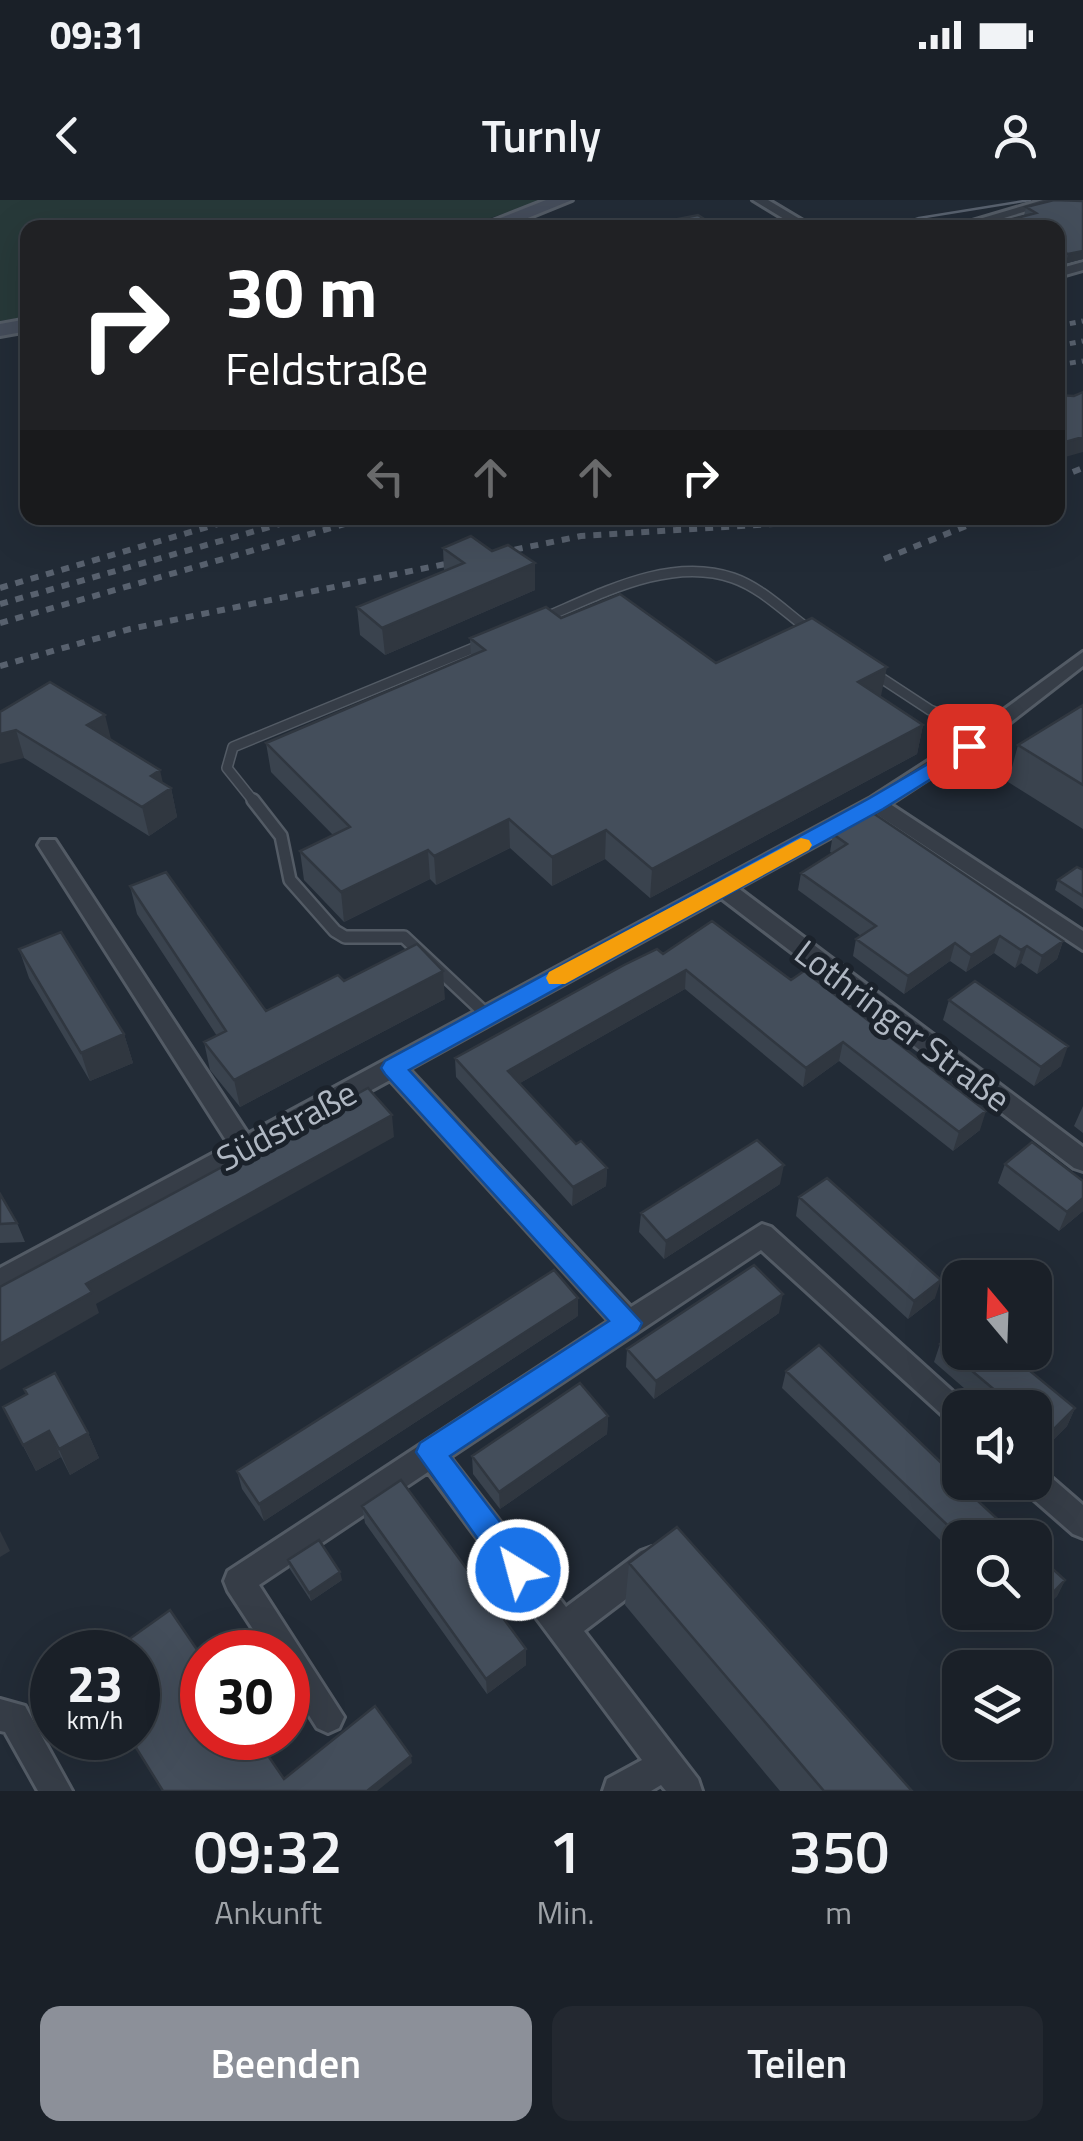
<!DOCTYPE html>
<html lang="de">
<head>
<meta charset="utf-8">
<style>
  body { margin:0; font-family:"Titillium Web",sans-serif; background:#232830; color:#f1f3f6; height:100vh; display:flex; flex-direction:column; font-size:38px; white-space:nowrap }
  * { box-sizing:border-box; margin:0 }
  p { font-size:32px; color:#9fa3a8 }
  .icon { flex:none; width:55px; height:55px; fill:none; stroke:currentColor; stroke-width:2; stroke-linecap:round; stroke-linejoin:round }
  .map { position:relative; height:1591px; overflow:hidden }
  .panel { display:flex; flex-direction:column; background:#1a2028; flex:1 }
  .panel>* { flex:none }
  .banner { position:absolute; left:20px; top:20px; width:1045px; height:305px; border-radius:20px; box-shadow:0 10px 40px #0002,0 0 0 2px #383e45; background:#202124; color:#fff; overflow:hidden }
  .needle { width:65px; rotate:341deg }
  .tools { position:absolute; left:942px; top:1060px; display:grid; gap:20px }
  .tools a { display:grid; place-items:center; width:110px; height:110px; border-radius:20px; background:#1a2028; box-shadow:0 10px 40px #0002,0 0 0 2px #383e45; font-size:50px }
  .speed { position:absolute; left:30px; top:1430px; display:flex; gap:20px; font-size:50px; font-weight:700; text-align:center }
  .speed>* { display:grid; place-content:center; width:130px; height:130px; border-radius:50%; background:#1a2028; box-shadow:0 10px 40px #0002,0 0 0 2px #383e45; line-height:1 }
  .speed small { font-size:25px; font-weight:400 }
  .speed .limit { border:15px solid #d22; background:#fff; color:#111 }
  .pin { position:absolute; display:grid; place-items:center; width:85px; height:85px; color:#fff; margin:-42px; border-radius:20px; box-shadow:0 5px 15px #0006 }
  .me { position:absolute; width:110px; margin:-55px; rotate:323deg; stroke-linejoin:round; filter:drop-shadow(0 0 8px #0008) }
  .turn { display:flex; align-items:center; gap:35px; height:210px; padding:0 40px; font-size:45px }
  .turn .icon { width:130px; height:130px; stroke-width:2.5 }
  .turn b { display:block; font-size:70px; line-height:85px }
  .lanes { display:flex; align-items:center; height:95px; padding:0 40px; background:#0003; justify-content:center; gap:50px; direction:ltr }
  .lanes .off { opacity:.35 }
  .eta { display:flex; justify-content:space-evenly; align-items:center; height:170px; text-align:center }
  .eta b { font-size:60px; font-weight:600; line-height:70px }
  .action { display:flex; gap:20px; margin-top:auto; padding:20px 40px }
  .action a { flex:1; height:115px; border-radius:20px; background:#8c9099; color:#fff; font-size:40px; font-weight:600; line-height:115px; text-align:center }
  .action a+a { background:#232830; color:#f1f3f6 }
  .status { display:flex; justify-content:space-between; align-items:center; height:70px; padding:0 50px; background:#1a2028; direction:ltr }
  .status svg { height:28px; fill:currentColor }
  header { display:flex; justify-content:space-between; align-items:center; height:130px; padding:0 40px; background:#1a2028; font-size:45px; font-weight:600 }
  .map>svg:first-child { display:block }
</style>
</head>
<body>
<div class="status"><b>09:31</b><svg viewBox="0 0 49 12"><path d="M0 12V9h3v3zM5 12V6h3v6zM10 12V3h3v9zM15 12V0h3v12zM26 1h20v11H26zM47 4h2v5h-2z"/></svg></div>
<header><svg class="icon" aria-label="back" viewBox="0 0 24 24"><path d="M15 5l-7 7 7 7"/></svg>Turnly<svg class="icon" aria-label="person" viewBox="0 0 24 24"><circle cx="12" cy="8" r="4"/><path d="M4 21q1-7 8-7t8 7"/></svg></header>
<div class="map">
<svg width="1083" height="1591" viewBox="0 0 1083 1591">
  <rect width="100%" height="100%" fill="#222b36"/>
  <path fill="#273939" d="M 0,0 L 544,0 L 461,28 L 28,28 L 27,117 L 0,121 Z"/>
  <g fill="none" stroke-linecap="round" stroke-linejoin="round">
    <g stroke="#535b65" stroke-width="12">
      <path id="lane-far1" d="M 544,418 C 601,394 670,356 733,378 C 762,388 786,413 811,431
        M 872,472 L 930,510 L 989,532
        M 255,603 L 227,568 L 233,547 L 481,445"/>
    </g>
    <g stroke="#535b65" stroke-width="16">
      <path id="lane" d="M 253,600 L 281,636 L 290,680 L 335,731 L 345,737 L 404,737 L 488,816"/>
    </g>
    <g stroke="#535b65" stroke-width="6">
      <path id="street" d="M 753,0 L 768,0 L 815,28 L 799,28 Z
        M 1043,0 L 1063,0 L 971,28 L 949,28 Z
        M 1083,62 L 1083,70 L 1058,77 L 1058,69 Z
        M 1083,452 L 1083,466 L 989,539 L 890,604 L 1083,731 L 1083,750 L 875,613 L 738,688 L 1083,947 L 1083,971 L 1074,968 L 721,698 L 409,869 L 631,1107 L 762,1024 L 771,1027 L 971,1208 L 960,1208 L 960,1226 L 950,1222 L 761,1050 L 450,1257 L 566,1407 L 641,1351 L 652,1347 L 663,1351 L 667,1361 L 663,1371 L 584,1431 L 698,1579 L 702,1591 L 666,1591 L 661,1585 L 651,1591 L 603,1591 L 607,1579 L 642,1560 L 428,1272 L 259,1385 L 344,1517 L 339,1528 L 328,1533 L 317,1528 L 288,1482 L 288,1452 L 268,1452 L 228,1391 L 224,1381 L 228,1371 L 609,1121 L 390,880 L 0,1092 L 0,1068 L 229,945 L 38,645 L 41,640 L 55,640 L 248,934 L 869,599 L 976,530 Z
        M 1035,1268 L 1045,1272 L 1083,1305 L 1083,1338 L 1073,1334 L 1025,1292 L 1021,1282 L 1035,1282 Z
        M 0,1499 L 25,1506 L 72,1591 L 38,1591 L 5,1532 L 0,1531 Z"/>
    </g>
    <g stroke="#535b65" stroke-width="6">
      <path id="secondary" d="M 546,0 L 572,0 L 503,28 L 475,28 Z
        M 28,119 L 28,131 L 0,136 L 0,124 Z"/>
    </g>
    <use href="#lane-far1" stroke="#363d47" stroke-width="9"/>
    <use href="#lane" stroke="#363d47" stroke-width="11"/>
    <use href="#street" fill="#363d47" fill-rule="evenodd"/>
    <use href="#secondary" fill="#444c5a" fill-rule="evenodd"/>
    <path stroke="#58616e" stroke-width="2.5" d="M 890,28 L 919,18 L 1030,0"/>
    <path stroke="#58616e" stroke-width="5" stroke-dasharray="6 6" stroke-linecap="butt" d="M 1058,126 L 1083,121
      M 1058,146 L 1083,141
      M 1058,165 L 1083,161"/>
    <path stroke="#58616e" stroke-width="6" stroke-dasharray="8 8" stroke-linecap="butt" d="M 1058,278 L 1083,268
      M 884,359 L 986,318
      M 0,388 L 238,318
      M 0,404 L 301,318
      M 0,423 L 366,318
      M 0,466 L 130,429 L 581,336 L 872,318"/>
  </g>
  <path fill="#3a434e" d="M 1083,1 L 1083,59 L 1066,63 L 1058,59 L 1058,28 L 1003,28 L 1005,21 L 1024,16 L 1026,7 Z
    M 443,348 L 492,351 L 535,363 L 535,390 L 385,455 L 360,435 L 357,407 L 444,371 Z
    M 561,418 L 716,463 L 881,496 L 880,496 L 923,525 L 917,554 L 650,698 L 605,659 L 552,686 L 510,648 L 436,685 L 430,679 L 344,722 L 304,680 L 300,651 L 333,635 L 271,572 L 266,543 L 471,457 L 470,438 Z
    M 1083,505 L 1083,629 L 1008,582 L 1018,545 Z
    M 0,512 L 111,540 L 163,584 L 171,588 L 177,617 L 149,636 L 24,558 Z
    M 833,634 L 1063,741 L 1057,759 L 1037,774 L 1021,763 L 1015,768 L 994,753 L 966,772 L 950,761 L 904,794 L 853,756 L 856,739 L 861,736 L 798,690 L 801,673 L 832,653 L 830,652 Z
    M 1083,670 L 1083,709 L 1055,690 L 1058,680 Z
    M 130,686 L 266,811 L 344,781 L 445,799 L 240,907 L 210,870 L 204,842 L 217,836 L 137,714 Z
    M 712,721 L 980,930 L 953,951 L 839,861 L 803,887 L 685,789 L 520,883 L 576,944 L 607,968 L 606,986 L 572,1006 L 456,877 L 455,858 L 663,754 Z
    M 19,749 L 124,834 L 133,863 L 90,881 L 29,778 Z
    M 949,800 L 1061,866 L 1034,886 L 943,820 Z
    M 1083,906 L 1083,933 L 1074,926 Z
    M 1005,964 L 1083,981 L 1083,1011 L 1059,1031 L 998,983 Z
    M 780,984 L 664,1059 L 639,1032 L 641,1013 Z
    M 0,994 L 17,1023 L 25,1042 L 0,1043 Z
    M 799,997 L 935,1098 L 908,1119 L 796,1016 Z
    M 779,1113 L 654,1199 L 626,1167 L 627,1149 Z
    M 578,1116 L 264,1321 L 242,1289 L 237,1271 Z
    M 940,1144 L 1075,1208 L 1067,1226 L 1040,1253 L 1035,1248 L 1035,1208 L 987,1208 L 934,1162 Z
    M 786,1171 L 956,1277 L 955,1280 L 1018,1338 L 960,1338 L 960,1359 L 782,1188 Z
    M 3,1207 L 88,1233 L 99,1258 L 70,1275 L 61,1257 L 36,1271 Z
    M 608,1216 L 607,1234 L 500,1309 L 473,1274 L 472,1256 Z
    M 362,1306 L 526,1465 L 487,1494 L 365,1323 Z
    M 1035,1353 L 1065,1380 L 1057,1396 L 1028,1424 L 1016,1412 L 1035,1412 Z
    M 288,1360 L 342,1380 L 311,1401 L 290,1369 Z
    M 629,1363 L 912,1591 L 780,1591 L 625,1405 Z"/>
  <path fill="#303740" d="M 1083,51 L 1083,59 L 1066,63 L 1068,54 Z
    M 1083,237 L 1083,252 L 1058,259 L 1058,244 Z
    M 535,363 L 535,390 L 385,455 L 382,428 Z
    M 887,467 L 881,496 L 853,510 L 858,482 Z
    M 105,515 L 112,543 L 87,525 Z
    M 923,525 L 917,554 L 650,698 L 652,669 Z
    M 16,530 L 24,558 L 0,564 L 0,534 Z
    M 160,570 L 165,592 L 171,588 L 177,617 L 149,636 L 142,607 L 151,576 Z
    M 509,619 L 510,648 L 436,685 L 434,656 Z
    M 606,630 L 605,659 L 552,686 L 552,657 Z
    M 428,650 L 430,679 L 344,722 L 341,692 Z
    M 1000,736 L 994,753 L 966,772 L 971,755 Z
    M 1063,741 L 1057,759 L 1037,774 L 1042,756 Z
    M 955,743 L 950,761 L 904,794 L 908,776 Z
    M 1027,746 L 1021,763 L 1015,768 L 1021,750 Z
    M 686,770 L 685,789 L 508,890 L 508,871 Z
    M 443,771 L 445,799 L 240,907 L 234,880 Z
    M 124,834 L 133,863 L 90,881 L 81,853 Z
    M 843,842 L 839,861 L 803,887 L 806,868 Z
    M 1068,846 L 1061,866 L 1034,886 L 1041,867 Z
    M 986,911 L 980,930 L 953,951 L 959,932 Z
    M 392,915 L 394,937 L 96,1104 L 99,1113 L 0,1170 L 0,1144 L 86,1084 Z
    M 784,965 L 780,984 L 664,1059 L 666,1041 Z
    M 607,968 L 606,986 L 572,1006 L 573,987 Z
    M 1083,998 L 1083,1011 L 1059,1031 L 1067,1012 Z
    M 941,1080 L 935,1098 L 908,1119 L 914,1101 Z
    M 783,1094 L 779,1113 L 654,1199 L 656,1181 Z
    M 578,1098 L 578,1116 L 264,1321 L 259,1304 Z
    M 1075,1208 L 1067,1226 L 1040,1253 L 1048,1235 Z
    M 608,1216 L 607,1234 L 500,1309 L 499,1292 Z
    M 49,1231 L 61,1257 L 36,1271 L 23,1245 Z
    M 88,1233 L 99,1258 L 70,1275 L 59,1249 Z
    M 0,1331 L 10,1351 L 0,1357 Z
    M 340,1372 L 342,1380 L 311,1401 L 309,1393 Z
    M 1065,1380 L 1057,1396 L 1028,1424 L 1037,1409 Z
    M 526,1449 L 526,1465 L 487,1494 L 486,1479 Z
    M 411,1556 L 412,1563 L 377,1591 L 367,1591 Z"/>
  <path fill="#444e5b" stroke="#303740" stroke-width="2.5" d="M 1054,0 L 1083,1 L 1083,51 L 1068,54 L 1058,49 L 1058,28 L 1017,28 L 1005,21 L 1036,13 L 1026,7 Z
    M 698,15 L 718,28 L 659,28 L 653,24 Z
    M 1083,192 L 1083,237 L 1058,244 L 1058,195 L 1074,196 Z
    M 471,336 L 492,351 L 508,345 L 535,363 L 382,428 L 357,407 L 464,363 L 443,348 Z
    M 620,394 L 716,463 L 812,418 L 887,467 L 858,482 L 923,525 L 652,669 L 606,630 L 552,657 L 509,619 L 434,656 L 428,650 L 341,692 L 300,651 L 350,627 L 266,543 L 485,450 L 470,438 L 546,407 L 561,418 Z
    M 50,482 L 105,515 L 87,525 L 160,570 L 151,576 L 171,588 L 142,607 L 16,530 L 0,534 L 0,512 Z
    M 1083,505 L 1083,585 L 1018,545 Z
    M 870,611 L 1063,741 L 1042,756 L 1027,746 L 1021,750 L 1000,736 L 971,755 L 955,743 L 908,776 L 856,739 L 876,726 L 801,673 L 847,644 L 833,634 Z
    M 1077,667 L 1083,670 L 1083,696 L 1058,680 Z
    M 166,672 L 266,811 L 338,775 L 344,781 L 417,744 L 443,771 L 234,880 L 204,842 L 226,831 L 130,686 Z
    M 712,721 L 791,780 L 804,771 L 986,911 L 959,932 L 843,842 L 806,868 L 686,770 L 508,871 L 576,944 L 581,941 L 607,968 L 573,987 L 455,858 L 624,765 L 657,749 L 663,754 Z
    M 61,732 L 124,834 L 81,853 L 19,749 Z
    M 975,781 L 1068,846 L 1041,867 L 949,800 Z
    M 368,888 L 392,915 L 86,1084 L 92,1092 L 0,1144 L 0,1087 Z
    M 757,940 L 784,965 L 666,1041 L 641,1013 Z
    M 1032,942 L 1083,981 L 1083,998 L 1067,1012 L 1005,964 Z
    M 827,978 L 941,1080 L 914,1101 L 799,997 Z
    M 0,994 L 17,1023 L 0,1024 Z
    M 754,1065 L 783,1094 L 656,1181 L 627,1149 Z
    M 554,1070 L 578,1098 L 259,1304 L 237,1271 Z
    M 960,1127 L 960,1152 L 1007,1152 L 1075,1208 L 1048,1235 L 1035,1224 L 1035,1208 L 1016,1208 L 940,1144 Z
    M 819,1145 L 956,1277 L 954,1279 L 1018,1338 L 961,1338 L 786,1171 Z
    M 55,1173 L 88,1233 L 59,1249 L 49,1231 L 23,1245 L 3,1207 L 27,1194 L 24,1189 Z
    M 580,1183 L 608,1216 L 499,1292 L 472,1256 Z
    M 401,1280 L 526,1449 L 486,1479 L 362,1306 Z
    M 677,1327 L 912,1591 L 824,1591 L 629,1363 Z
    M 319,1340 L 340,1372 L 309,1393 L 288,1360 Z
    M 1035,1353 L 1065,1380 L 1037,1409 L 1035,1408 Z
    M 170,1410 L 202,1457 L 202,1538 L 256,1538 L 284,1579 L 375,1506 L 411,1556 L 367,1591 L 163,1591 L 130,1538 L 138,1538 L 138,1452 L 111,1452 Z"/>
  <path fill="#1a73e8" stroke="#114b97" stroke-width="2.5" d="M 969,540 L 979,546 L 976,551 L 883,609 L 409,870 L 642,1123 L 638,1131 L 450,1256 L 529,1360 L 533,1370 L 529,1380 L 518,1385 L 507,1380 L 416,1252 L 420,1243 L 609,1121 L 385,874 L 381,868 L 385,861 L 868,599 Z"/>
  <path fill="#f59e0b" d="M 801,638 L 809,640 L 812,645 L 809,650 L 565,784 L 549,784 L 546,778 L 549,772 Z"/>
  <g text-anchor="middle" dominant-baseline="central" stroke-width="10" stroke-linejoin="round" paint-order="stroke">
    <g font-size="35" fill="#b0b8c3" stroke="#1b222b">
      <text transform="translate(903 825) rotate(37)">Lothringer Straße</text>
      <text transform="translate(286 925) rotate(-28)">Südstraße</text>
    </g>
  </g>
</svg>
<div class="tools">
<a><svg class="needle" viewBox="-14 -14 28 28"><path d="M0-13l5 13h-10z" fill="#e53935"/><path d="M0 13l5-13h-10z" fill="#9fa3a8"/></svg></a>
<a><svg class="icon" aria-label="sound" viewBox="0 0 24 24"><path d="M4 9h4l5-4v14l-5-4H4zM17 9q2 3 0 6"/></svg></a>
<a><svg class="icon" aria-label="search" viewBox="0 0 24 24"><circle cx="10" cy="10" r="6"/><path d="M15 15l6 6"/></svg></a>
<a><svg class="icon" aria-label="layers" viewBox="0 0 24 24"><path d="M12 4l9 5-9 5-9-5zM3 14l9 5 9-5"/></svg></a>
</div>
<div class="speed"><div>23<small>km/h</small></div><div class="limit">30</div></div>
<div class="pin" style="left:969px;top:546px;background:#d93025"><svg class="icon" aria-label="arrive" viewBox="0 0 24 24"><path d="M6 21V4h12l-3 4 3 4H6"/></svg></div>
<svg class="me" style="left:518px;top:1370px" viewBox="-20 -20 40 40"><circle r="17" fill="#1a73e8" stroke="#fff" stroke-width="3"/><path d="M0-11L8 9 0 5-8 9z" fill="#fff"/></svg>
<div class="banner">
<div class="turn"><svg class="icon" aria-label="right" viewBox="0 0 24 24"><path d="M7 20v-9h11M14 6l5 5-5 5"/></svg><div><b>30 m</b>Feldstraße</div></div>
<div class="lanes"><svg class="icon off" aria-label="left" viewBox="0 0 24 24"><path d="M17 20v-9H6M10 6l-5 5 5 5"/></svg><svg class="icon off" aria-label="ahead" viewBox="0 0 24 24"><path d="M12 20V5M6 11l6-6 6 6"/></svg><svg class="icon off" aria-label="ahead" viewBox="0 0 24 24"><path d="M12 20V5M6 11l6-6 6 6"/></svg><svg class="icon" aria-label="right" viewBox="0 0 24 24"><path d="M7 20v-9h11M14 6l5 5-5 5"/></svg></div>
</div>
</div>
<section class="panel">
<div class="eta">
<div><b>09:32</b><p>Ankunft</p></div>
<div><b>1</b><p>Min.</p></div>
<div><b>350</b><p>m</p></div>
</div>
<div class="action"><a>Beenden</a><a>Teilen</a></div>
</section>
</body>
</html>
